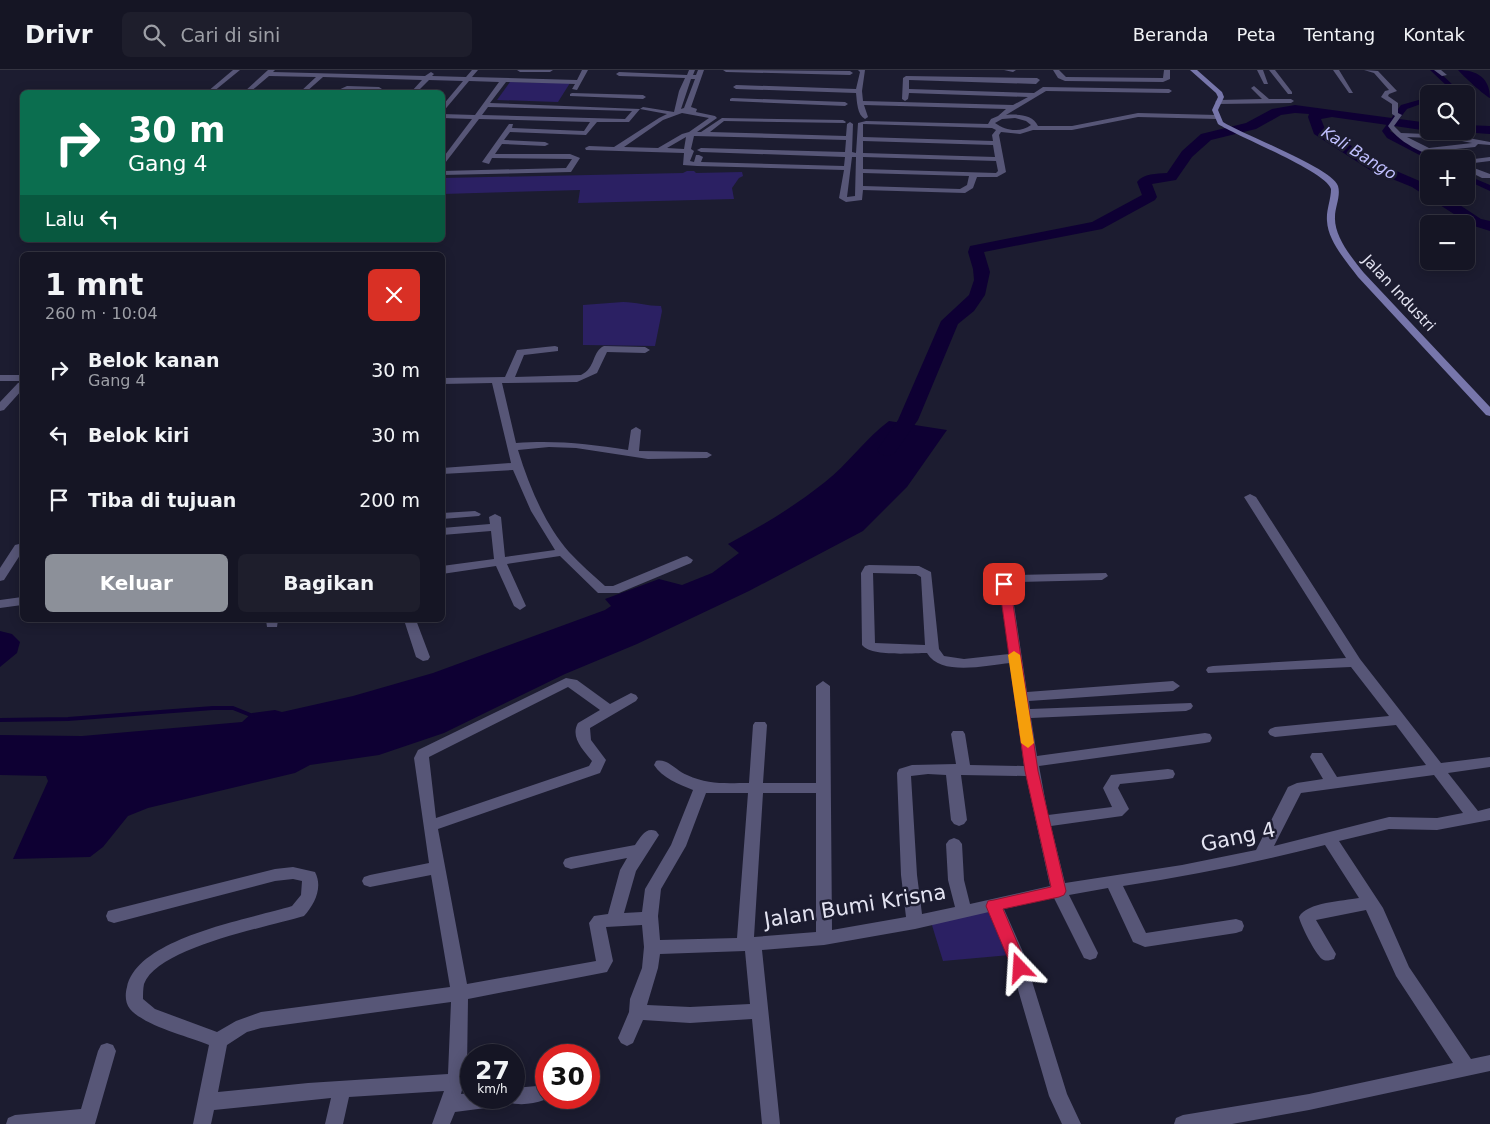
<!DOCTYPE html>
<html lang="id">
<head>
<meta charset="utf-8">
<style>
  body { margin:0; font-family:"DejaVu Sans",sans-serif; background:#1e1e2c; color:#f1f3f6; height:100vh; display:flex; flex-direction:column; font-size:19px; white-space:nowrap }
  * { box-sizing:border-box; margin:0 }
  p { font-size:16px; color:#9d9fa6 }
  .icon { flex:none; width:28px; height:28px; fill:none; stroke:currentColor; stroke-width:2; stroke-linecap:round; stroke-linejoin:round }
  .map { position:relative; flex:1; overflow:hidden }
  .sheet { position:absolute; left:20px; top:182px; width:425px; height:370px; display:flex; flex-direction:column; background:#151524; border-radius:8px; box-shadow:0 2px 12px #0003,0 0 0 1px #343441 }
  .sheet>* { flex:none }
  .guide { position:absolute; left:20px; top:20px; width:425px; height:152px; border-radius:8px; box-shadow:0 2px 12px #0003,0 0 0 1px #343441; background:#0b6e4f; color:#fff; overflow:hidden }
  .buttons { position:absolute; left:1420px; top:15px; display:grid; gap:10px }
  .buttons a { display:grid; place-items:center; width:55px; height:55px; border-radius:8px; background:#151524; box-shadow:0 2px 12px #0003,0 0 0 1px #343441; font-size:25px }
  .speed { position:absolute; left:460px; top:974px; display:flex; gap:10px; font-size:25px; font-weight:700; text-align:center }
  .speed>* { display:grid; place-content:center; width:65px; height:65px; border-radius:50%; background:#151524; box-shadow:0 2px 12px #0003,0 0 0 1px #343441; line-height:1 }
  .speed small { font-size:12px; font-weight:400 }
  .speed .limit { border:8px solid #d22; background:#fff; color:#111 }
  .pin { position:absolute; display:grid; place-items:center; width:42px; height:42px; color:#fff; margin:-21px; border-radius:10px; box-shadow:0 2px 8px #0006 }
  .me { position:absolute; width:55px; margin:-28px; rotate:340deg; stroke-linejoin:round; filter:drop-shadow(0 0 4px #0008) }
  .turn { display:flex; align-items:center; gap:18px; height:105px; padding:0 25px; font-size:22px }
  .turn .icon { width:65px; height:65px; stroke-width:2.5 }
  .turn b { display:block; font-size:35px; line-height:42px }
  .then { display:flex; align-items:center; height:48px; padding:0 25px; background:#0003; gap:10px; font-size:19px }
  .round { display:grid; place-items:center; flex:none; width:52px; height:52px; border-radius:8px; background:#1e1e2c }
  .summary { display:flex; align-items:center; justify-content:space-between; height:85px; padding:0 25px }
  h1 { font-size:30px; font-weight:600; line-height:38px }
  .cta { display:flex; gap:10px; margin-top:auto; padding:10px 25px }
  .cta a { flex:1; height:58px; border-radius:8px; background:#8c9099; color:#fff; font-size:20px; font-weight:600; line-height:58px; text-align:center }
  .cta a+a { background:#1e1e2c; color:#f1f3f6 }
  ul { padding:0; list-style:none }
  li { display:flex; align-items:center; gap:15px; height:65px; padding:0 25px }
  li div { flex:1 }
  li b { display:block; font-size:19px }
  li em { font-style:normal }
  header { display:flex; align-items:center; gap:30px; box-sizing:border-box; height:70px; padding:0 25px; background:#151524; border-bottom:1px solid #343441 }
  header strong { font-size:24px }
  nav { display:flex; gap:28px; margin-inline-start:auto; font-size:18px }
  .search { width:350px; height:45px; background:#1e1e2c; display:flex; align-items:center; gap:12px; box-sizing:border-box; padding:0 18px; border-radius:8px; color:#9d9fa6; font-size:19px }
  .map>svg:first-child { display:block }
</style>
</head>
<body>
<header>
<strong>Drivr</strong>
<div class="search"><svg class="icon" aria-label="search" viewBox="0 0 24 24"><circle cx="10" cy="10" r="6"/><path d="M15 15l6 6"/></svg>Cari di sini</div>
<nav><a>Beranda</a><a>Peta</a><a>Tentang</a><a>Kontak</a></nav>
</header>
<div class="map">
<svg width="1490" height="1054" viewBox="0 0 1490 1054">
  <rect width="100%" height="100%" fill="#1c1c30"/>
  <path fill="#2b2063" d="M 510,12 L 570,13 L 558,32 L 497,30 Z
    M 687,101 L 694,101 L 696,103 L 742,102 L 743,106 L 739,108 L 732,118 L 734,129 L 578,133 L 580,120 L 443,124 L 443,108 L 683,103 Z
    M 623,232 C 636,232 647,236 661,236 L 662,241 L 655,276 L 583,275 L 583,235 Z
    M 988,842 L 992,843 L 1010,885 L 943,891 L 931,852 Z"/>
  <path fill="#0e0033" d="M 889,351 L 947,360 L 907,417 L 863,461 L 749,521 L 637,574 L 565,604 L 444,663 L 379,685 L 310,695 L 295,703 L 148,738 L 128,746 L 103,777 L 90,787 L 13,789 L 48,711 L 46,706 L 0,705 L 0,665 L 82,666 L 242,652 L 252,643 L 275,640 L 282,642 L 353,626 L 433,603 L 605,540 L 611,536 L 605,529 L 659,509 L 682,515 L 712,503 L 739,483 L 728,474 C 762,456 795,436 825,412 C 848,394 865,369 889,351 Z
    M 0,561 L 12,564 L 20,572 L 17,583 L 0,597 Z"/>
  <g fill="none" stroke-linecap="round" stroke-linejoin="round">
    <path stroke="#0e0033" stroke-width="4" d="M 0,650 L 68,649 L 213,638 L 233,638 L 253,646"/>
    <path fill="#0e0033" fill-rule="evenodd" d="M 1430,0 L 1437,0 L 1454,16 L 1453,24 L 1443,24 L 1448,17 Z
      M 1429,27 L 1429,31 L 1407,39 L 1390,61 L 1436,89 L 1429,90 L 1387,68 L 1382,61 L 1401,35 Z
      M 1466,105 L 1490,115 L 1490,121 L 1466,110 Z"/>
    <path fill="#0e0033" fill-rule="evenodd" d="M 1458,0 C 1477,0 1490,8 1490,28 C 1485,26 1462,5 1458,0 Z
      M 1295,35 L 1429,53 L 1429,61 L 1332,47 L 1321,49 L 1325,59 L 1380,94 L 1429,115 L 1429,126 L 1446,126 L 1481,149 L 1490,151 L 1490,161 L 1471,155 L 1412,117 L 1370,100 L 1314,64 L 1308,47 L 1309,44 L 1295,43 L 1281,45 L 1256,59 L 1211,70 L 1192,87 L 1176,110 L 1152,114 L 1157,127 L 1155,130 L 1102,159 L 984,182 L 990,202 L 985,225 L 974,241 L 958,254 L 918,350 L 894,384 L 887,386 L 880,384 L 877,380 L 898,350 L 941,251 L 969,225 L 974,210 L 973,199 L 968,182 L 970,176 L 1092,152 L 1142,125 L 1137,112 C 1144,103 1156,104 1167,103 L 1182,81 L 1201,64 L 1246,53 L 1272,39 Z
      M 1466,55 L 1490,56 L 1490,64 L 1461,62 L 1466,61 Z"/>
    <path fill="#575677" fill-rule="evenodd" d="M 233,0 L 240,0 L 213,22 L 207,22 Z
      M 268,0 L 275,0 L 273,2 L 425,6 L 431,2 L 434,4 L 432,6 L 466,7 L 472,0 L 478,0 L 472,7 L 577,10 L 582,0 L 588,0 L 577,20 L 572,19 L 575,14 L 506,12 L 490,33 L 640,39 L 643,37 L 674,42 L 679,21 L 685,8 L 619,6 L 616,4 L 619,2 L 687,5 L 689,0 L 695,0 L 693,5 L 696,5 L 698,0 L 704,0 L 691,37 L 697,39 L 696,42 L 715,46 L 717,48 L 697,62 L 701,62 L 722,48 L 843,50 L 846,52 L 845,53 L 724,51 L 710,62 L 846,66 L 847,54 L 850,52 L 853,54 L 852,82 L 856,83 L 858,53 L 866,51 L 988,54 L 991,49 L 998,46 L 1006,39 L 864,35 L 868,47 L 865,49 C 857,45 857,31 856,23 L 736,19 L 733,17 L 736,15 L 856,19 L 860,2 L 858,0 L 865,0 L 862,21 L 863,31 L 1013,35 L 1028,27 L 909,23 L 908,29 L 905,31 L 902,29 L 903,8 L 906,6 L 1037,8 L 1040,10 L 1036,14 L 909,10 L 909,19 L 1034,23 L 1043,17 L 1169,19 L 1172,21 L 1169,23 L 1046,21 L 1006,45 C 1017,44 1033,44 1038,56 L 1072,56 L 1138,43 L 1217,45 L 1220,47 L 1217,49 L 1138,47 L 1072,60 L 1033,60 L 1020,64 L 1001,62 L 999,65 L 1006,102 L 997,107 L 977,107 L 973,118 L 965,123 L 863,120 L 862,130 L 846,132 L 839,128 L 844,100 L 697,96 L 683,95 L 684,83 L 586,80 L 585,78 L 589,76 L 614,77 L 659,48 L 667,44 L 640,39 L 629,52 L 597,52 L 586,65 L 510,62 L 504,70 L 545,72 L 549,74 L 545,76 L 502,74 L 495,84 L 570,84 L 580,88 L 571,102 L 442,105 L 442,101 L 566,98 L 572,89 L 492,88 L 489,94 L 482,92 L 509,54 L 513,54 L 512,58 L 584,61 L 590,52 L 479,49 L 442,97 L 442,89 L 472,49 L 442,48 L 442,44 L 475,45 L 499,12 L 469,11 L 442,43 L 442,36 L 463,11 L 429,10 L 417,22 L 411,22 L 422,10 L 323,7 L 306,22 L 300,22 L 316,7 L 269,6 L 250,22 L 244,22 ZM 691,9 L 695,9 L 684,38 L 681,39 ZM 488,37 L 632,41 L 625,49 L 482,45 ZM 682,43 L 709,48 L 689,62 L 682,64 L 658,78 L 624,77 L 663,50 ZM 1015,48 L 1026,51 L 1031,55 C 1020,63 1006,61 995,53 L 1002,49 ZM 863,54 L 992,58 L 996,60 L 992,65 L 993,71 L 863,67 ZM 694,66 L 846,70 L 845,82 L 701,78 L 697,80 L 701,82 L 845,87 L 844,96 L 701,92 L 703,87 L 699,85 L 696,85 L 694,92 L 690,91 L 694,81 L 691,79 ZM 686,67 L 684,79 L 667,78 ZM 863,71 L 993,75 L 995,87 L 863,83 ZM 852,87 L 856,87 L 855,126 L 847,127 ZM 863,87 L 996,91 L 998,101 L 996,103 L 863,99 ZM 863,103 L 969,106 L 967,115 L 960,119 L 863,116 Z
      M 517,0 L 553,0 L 550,2 L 520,2 Z
      M 723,0 L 850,1 L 853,3 L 850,5 L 726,2 Z
      M 1004,0 L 1016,0 L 1013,2 Z
      M 1053,0 L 1059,0 L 1066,7 L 1163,8 L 1164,0 L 1170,0 L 1170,9 L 1163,12 L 1065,11 L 1058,8 Z
      M 1257,0 L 1263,0 L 1268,14 L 1264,14 Z
      M 1269,0 L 1275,0 L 1292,22 L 1292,24 L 1288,24 Z
      M 1333,0 L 1339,0 L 1353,23 L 1349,23 Z
      M 1364,0 L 1378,1 L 1397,21 L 1389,24 L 1388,26 L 1398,33 L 1398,43 L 1402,45 L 1394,56 L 1401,63 L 1452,65 L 1490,72 L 1490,75 L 1478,74 L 1475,77 L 1437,81 L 1452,89 C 1431,89 1400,74 1388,56 L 1395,46 L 1392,44 L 1392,34 L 1381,27 L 1385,21 L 1389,20 L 1374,3 ZM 1407,67 L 1452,69 L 1472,73 L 1429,78 Z
      M 1434,0 L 1441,0 L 1447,5 L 1442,6 Z
      M 347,16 L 379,17 L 382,19 L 379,21 L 348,20 L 341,22 L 334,22 Z
      M 1254,16 L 1269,29 L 1291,29 L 1294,31 L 1291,33 L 1218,34 L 1215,32 L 1218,30 L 1262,29 L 1251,18 Z
      M 572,23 L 643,25 L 646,27 L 643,29 L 570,26 L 570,24 Z
      M 732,28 L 845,32 L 848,34 L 845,36 L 730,31 L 730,29 Z
      M 1490,87 L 1490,91 L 1466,94 L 1466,90 Z
      M 1466,95 L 1490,104 L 1490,108 L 1482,108 L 1466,100 Z
      M 555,276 L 558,277 L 558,281 L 524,285 L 515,307 L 581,305 C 596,298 592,281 604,276 L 645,277 L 650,280 L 645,283 L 607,282 L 597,303 L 577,312 L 502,313 L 516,373 C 556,370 589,374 628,380 L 631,360 L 636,357 L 641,360 L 639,381 L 707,382 L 712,385 L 707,388 L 648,389 L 576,378 L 549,377 L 518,380 C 529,416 544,453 569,482 C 580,494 593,505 605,516 L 613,516 L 683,487 L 687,486 L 693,490 L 691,493 L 619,523 L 598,523 L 560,486 L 507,494 L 526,536 L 520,540 L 514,536 L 496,496 L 442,504 L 442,496 L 494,489 L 491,461 L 442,465 L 442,458 L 490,454 L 489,447 L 495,444 L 501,447 L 505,487 L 555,480 L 531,441 L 513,400 L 442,404 L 442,398 L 511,393 L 492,313 L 442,314 L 442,308 L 505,307 L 517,280 Z
      M 0,305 L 22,305 L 22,311 L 0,311 Z
      M 22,312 L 22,320 L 4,340 L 0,341 L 0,332 L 18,313 Z
      M 1250,424 L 1256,427 L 1360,589 L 1441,693 L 1490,687 L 1490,697 L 1448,703 L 1478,741 L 1490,738 L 1490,750 L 1437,760 L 1389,759 L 1339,771 L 1383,838 L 1409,897 L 1471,989 L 1490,985 L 1490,1001 L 1309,1040 L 1232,1054 L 1174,1054 L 1176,1048 L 1183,1045 L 1309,1024 L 1453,993 L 1396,906 L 1366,840 L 1316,850 L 1336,884 L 1334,889 C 1330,890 1326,892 1322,889 C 1315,883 1301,856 1299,847 C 1307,832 1343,831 1359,828 L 1325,775 C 1258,792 1191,806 1123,816 L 1146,863 L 1236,849 L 1242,851 L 1244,856 L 1242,861 L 1236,863 L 1145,877 L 1133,872 L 1108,818 L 1069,825 L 1098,883 L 1096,888 L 1090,890 L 1084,888 L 1054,828 L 1004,839 L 1023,882 L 1067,1024 L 1081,1054 L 1062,1054 L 1049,1026 L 1007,882 L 989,842 L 915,859 L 824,875 L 762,880 L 780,1054 L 762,1054 L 752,949 L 690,953 L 643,950 L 633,973 L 627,976 L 621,973 L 618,968 L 629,942 L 630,929 L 642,898 L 644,877 L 642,855 L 606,857 L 613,891 L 607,902 L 468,929 L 467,999 L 461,1024 L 471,1023 L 471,1028 L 514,1028 L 514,1018 L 537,1016 L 544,1018 L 546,1024 L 544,1030 C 533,1034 519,1036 508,1032 L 501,1036 L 455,1042 L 450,1054 L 432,1054 L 444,1021 L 349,1027 L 343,1054 L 325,1054 L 331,1028 L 214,1040 L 211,1054 L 193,1054 L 209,975 C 187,966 145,956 130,939 C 125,933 125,924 127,917 C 137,867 251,849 292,836 L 301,825 L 302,811 L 293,809 L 275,811 L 114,853 L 108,851 L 106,846 L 108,841 L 275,799 L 293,797 L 315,802 C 323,817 315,834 304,846 C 268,857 158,877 144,914 C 143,919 143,924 143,929 L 155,939 L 217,962 L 236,951 L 261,942 L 450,917 L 431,805 L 370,817 L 364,815 L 362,811 L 364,807 L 370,805 L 429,793 L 414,688 L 418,680 L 566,608 L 577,610 L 610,634 L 631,623 L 636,625 L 638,628 L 636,631 L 590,658 L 591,670 L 606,690 L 600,703 L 438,759 L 467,914 L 596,891 L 589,853 L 594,846 L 608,844 L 620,800 L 627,788 L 571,799 L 565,797 L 563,793 L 565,789 L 571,787 L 635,775 C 641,767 645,757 656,761 L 659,765 L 636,801 L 624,843 L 642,842 L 645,819 L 671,775 L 693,720 C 679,714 662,708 654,695 L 656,691 C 668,688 676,701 687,705 C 709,715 725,713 749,713 L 753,655 L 755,652 L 765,652 L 767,655 L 763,713 L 816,713 L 816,616 L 823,611 L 830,616 L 832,860 L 906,847 L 901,805 L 897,703 L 899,699 L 912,695 L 956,694 L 951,664 L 953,661 L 963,661 L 965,664 L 970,695 L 1024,696 L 1010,593 C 987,595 941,607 927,583 C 912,583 872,587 862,575 L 861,503 L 865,496 L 869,495 L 919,496 L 931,502 L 939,579 L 944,586 L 964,589 L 1009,584 L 999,514 L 1011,505 L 1106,503 L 1108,506 L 1102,510 L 1018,512 L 1011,515 L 1027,622 L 1173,611 L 1180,616 L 1173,621 L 1029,631 L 1030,639 L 1191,633 L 1193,636 L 1191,639 L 1186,641 L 1031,648 L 1037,686 L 1205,663 L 1210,664 L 1212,668 L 1210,672 L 1205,673 L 1039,696 L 1048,745 L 1112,737 L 1103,718 L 1111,705 L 1168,699 L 1173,700 L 1175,704 L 1173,708 L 1168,709 L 1120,714 L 1118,718 L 1129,739 L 1122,746 L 1051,756 L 1065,813 L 1182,795 L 1256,780 L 1288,717 L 1297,713 L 1323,709 L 1310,687 L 1312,683 L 1322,683 L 1337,707 L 1426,695 L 1396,655 L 1275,667 L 1270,665 L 1268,662 L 1270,659 L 1275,657 L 1389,646 L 1351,597 L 1208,603 L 1206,600 L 1208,597 L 1213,596 L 1346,588 L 1244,427 ZM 873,503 L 916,504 L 921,507 L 925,575 L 875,573 ZM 568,617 L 600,640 L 578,653 C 570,667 583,680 592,691 L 589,696 L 436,748 L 429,687 ZM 928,704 L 946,705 L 951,750 L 954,754 L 959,756 L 964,754 L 967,750 L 961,705 L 1026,706 L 1050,816 L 970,834 L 964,810 L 962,774 L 959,770 L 954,768 L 949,770 L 946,774 L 948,810 L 955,837 L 922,844 L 917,805 L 911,706 ZM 1434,705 L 1463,743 L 1437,748 L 1389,747 L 1274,776 L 1301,723 ZM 706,723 L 748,723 L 737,868 L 660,870 L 658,846 L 661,819 L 686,776 ZM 763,723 L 816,723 L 816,862 L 754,867 ZM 745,881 L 750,934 L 690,937 L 647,935 L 658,898 L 660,884 ZM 451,932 L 448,1004 L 308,1013 L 218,1022 L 227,975 L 247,962 L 261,958 Z
      M 475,441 L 481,444 L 479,446 L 442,449 L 442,443 Z
      M 19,474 L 22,475 L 22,482 L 4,510 L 0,511 L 0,498 L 15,475 Z
      M 22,527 L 22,535 L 0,538 L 0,530 Z
      M 266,550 L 278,550 L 277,557 L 267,557 Z
      M 404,550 L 416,550 L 430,587 L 428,590 L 423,591 L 416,587 Z
      M 107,973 L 113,975 L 116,981 L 95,1054 L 6,1054 L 8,1048 L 15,1045 L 81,1039 L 98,981 L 101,975 Z"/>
    <path fill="#7776ab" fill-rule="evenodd" d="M 1190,0 L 1197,0 L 1222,22 L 1224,27 L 1218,40 L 1223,52 C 1244,65 1332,98 1338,116 C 1341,126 1335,137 1335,147 C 1334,167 1352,188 1364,203 L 1490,337 L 1490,346 L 1486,345 L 1358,207 C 1346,191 1328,171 1327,151 C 1326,140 1331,130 1331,119 C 1326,101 1238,67 1218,54 L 1212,40 L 1218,27 L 1216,23 Z"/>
  </g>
  <path fill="#e11d48" stroke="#92132f" d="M 1004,510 L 1010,514 L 1038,701 L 1066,821 L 1064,825 L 1059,827 L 1003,839 L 1028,898 L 1025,902 L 1020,904 L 1014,902 L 1012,898 L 986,836 L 988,831 L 994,830 L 1051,817 L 1025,701 L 999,514 Z"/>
  <path fill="#f59e0b" d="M 1014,581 L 1020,585 L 1034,673 L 1028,678 L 1021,673 L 1008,585 Z"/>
  <g text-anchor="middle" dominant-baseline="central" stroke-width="5" stroke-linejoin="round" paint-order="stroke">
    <g font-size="15" fill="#e3e3f1" stroke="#1c1c30">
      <text transform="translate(1399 223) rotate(47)">Jalan Industri</text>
    </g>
    <g font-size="16" font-style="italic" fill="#c0bfff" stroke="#1c1c30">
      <text transform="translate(1359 83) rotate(32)">Kali Bango</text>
    </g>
    <g font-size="21" fill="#e3e3f1" stroke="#1c1c30">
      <text transform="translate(1238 767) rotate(-12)">Gang 4</text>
      <text transform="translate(855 836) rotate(-9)">Jalan Bumi Krisna</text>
    </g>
  </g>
</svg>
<div class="buttons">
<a><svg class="icon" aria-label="search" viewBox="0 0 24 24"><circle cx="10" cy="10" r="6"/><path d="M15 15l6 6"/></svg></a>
<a>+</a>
<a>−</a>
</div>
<div class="speed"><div>27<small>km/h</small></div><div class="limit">30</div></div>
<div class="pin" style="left:1004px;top:514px;background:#d93025"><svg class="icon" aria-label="arrive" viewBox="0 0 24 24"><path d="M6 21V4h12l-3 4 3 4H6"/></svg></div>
<svg class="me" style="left:1020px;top:898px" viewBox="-20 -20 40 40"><path d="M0-17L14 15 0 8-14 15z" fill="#e11d48" stroke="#fff" stroke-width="4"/></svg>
<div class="guide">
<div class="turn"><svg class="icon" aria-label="right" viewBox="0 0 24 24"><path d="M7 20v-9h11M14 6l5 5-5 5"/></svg><div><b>30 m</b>Gang 4</div></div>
<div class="then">Lalu<svg class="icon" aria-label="left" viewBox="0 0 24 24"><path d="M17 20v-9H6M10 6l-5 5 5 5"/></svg></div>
</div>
<section class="sheet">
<div class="summary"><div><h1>1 mnt</h1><p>260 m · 10:04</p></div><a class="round" style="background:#d93025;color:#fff"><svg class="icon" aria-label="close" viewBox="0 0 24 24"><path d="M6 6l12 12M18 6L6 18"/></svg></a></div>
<ul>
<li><svg class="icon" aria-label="right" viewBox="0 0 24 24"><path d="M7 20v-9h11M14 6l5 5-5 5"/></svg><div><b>Belok kanan</b><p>Gang 4</p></div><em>30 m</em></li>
<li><svg class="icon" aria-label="left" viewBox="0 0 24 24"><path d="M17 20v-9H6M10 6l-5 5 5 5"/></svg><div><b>Belok kiri</b></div><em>30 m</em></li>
<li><svg class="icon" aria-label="arrive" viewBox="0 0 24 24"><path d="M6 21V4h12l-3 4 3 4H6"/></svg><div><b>Tiba di tujuan</b></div><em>200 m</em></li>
</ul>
<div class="cta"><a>Keluar</a><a>Bagikan</a></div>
</section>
</div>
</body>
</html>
